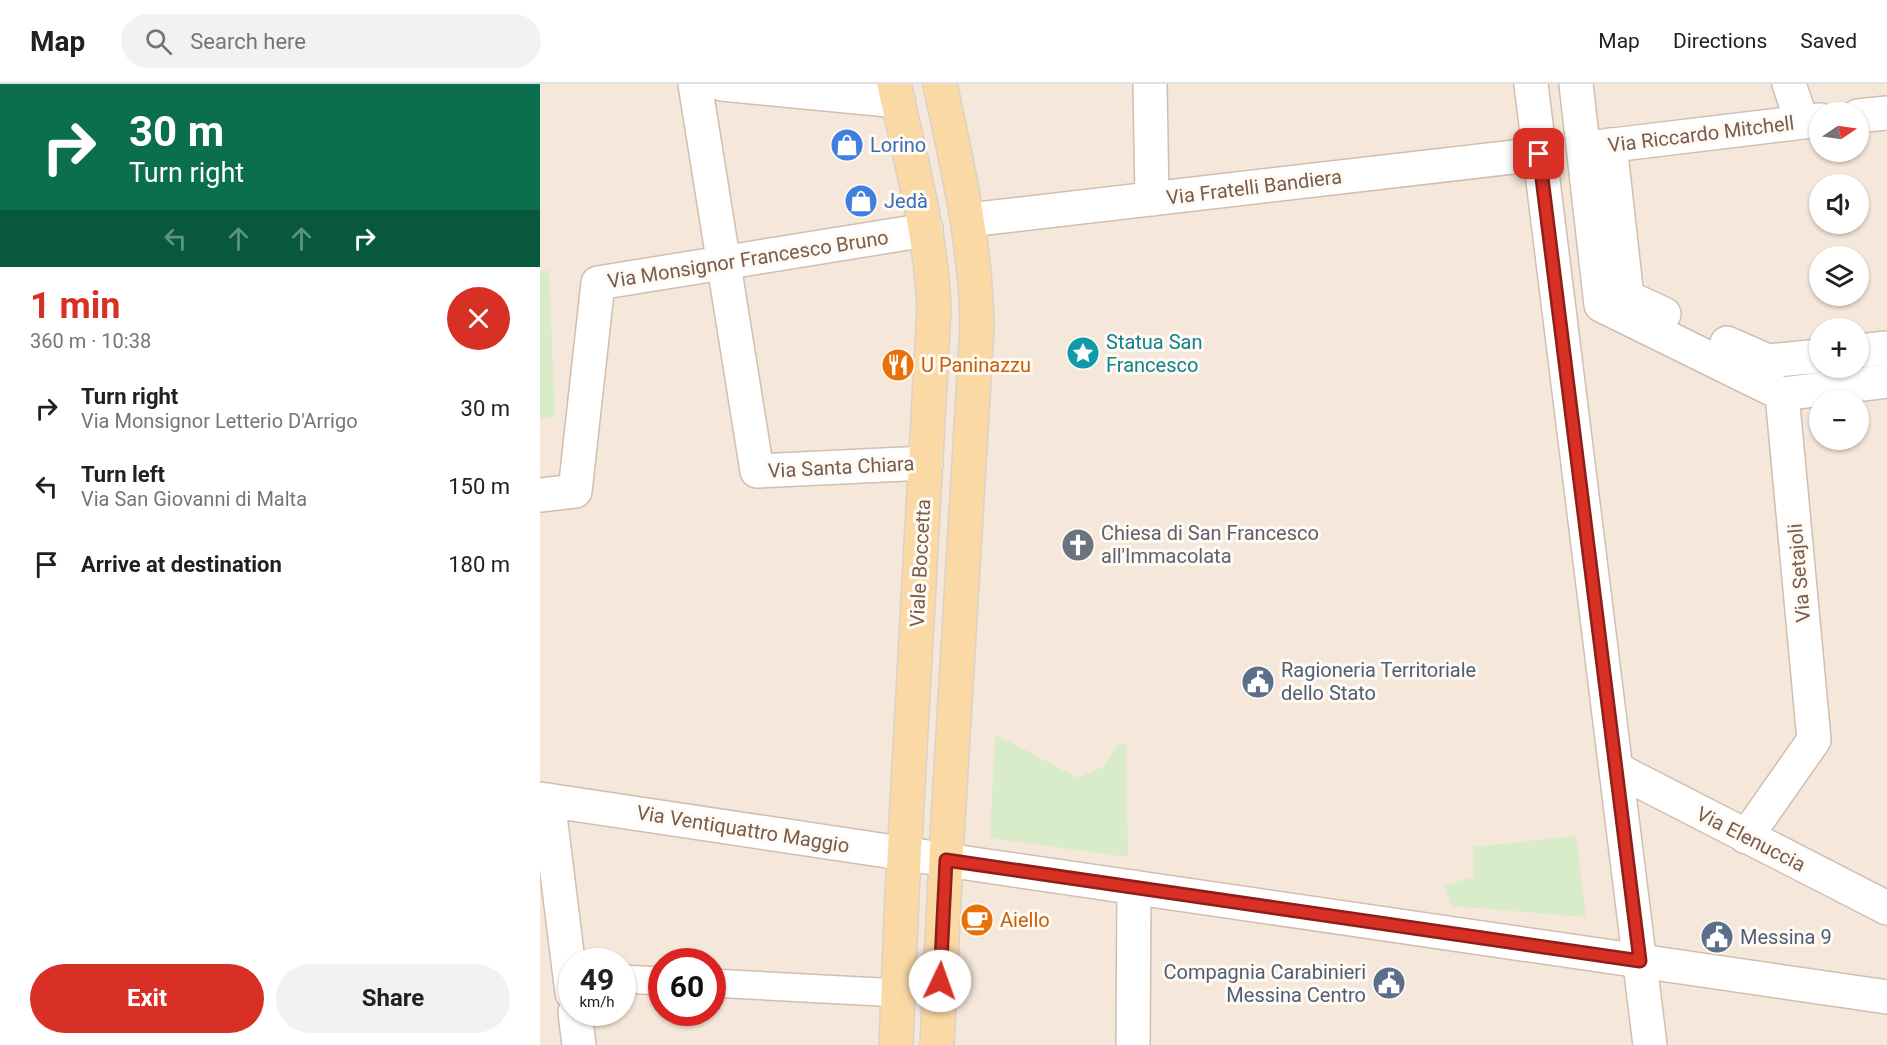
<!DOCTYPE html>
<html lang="en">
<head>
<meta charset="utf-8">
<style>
  body { margin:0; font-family:Roboto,sans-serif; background:#f2f2f2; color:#202124; height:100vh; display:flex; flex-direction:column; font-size:22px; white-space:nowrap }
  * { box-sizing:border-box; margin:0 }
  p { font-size:20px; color:#757577 }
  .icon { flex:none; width:33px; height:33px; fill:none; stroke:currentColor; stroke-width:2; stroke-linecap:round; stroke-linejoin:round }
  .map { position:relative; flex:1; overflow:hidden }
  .panel { display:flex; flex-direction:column; background:#fff; width:540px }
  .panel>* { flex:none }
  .top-card { background:#0b6e4f; color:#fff; overflow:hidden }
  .needle { width:39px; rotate:77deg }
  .controls { position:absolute; left:1269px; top:18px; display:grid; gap:12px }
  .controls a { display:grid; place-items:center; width:60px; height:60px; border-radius:50%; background:#fff; box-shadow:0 2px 4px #0004; font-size:30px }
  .speed { position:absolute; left:18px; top:864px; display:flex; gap:12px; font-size:30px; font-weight:700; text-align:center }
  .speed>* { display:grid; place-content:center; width:78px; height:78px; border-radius:50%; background:#fff; box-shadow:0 2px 4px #0004; line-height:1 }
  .speed small { font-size:15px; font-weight:400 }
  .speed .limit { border:9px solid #d22; background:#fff; color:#111 }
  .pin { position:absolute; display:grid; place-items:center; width:51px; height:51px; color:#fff; margin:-26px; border-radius:12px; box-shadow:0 3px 9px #0006 }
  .me { position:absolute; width:66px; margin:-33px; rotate:3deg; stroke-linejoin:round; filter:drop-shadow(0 0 4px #0008) }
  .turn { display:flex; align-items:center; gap:21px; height:126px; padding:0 30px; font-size:27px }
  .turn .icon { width:78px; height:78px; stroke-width:2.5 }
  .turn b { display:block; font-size:42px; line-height:51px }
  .lanes { display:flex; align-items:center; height:57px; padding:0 30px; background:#0003; justify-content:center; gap:30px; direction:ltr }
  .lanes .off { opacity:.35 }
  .round { display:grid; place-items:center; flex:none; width:63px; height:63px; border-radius:32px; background:#f2f2f2 }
  .head { display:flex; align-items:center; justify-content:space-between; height:102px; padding:0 30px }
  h1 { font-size:36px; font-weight:700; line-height:45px; color:#d93025 }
  .primary-button { display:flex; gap:12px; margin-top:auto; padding:12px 30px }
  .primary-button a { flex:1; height:69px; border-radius:36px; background:#d93025; color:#fff; font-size:24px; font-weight:700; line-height:69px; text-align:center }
  .primary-button a+a { background:#f2f2f2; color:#202124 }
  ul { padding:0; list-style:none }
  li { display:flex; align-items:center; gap:18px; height:78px; padding:0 30px }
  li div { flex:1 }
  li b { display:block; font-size:22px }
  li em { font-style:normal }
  header { display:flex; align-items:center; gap:36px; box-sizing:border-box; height:84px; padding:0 30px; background:#fff; border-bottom:2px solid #e0e0e0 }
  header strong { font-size:28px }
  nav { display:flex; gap:33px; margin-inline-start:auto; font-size:21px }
  .search { width:420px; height:54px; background:#f2f2f2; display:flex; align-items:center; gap:15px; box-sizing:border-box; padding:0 21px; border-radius:33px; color:#757577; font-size:22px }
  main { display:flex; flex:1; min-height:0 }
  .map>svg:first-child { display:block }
</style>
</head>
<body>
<header>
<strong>Map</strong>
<div class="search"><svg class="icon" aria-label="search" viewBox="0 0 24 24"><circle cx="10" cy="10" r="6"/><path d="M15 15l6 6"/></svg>Search here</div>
<nav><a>Map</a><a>Directions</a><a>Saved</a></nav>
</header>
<main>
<section class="panel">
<div class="top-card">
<div class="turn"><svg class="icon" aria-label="right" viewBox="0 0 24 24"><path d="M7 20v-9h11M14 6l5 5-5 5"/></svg><div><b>30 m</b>Turn right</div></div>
<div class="lanes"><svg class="icon off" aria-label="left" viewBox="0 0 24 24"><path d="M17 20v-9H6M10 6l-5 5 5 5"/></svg><svg class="icon off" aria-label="ahead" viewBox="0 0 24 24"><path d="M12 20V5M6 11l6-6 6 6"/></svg><svg class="icon off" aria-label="ahead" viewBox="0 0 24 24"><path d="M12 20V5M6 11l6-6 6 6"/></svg><svg class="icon" aria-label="right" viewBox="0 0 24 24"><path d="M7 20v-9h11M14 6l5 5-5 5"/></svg></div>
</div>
<div class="head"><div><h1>1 min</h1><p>360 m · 10:38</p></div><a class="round" style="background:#d93025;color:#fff"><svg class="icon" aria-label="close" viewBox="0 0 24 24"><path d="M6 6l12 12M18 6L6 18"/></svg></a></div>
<ul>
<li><svg class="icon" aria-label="right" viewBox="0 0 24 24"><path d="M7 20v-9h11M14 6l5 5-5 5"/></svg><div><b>Turn right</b><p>Via Monsignor Letterio D'Arrigo</p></div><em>30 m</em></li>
<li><svg class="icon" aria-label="left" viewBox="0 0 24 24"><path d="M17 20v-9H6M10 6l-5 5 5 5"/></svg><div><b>Turn left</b><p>Via San Giovanni di Malta</p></div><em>150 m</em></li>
<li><svg class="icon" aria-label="arrive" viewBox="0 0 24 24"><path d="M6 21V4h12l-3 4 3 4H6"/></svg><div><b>Arrive at destination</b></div><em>180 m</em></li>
</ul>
<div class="primary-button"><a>Exit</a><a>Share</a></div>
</section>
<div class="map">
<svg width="1347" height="961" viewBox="0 0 1347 961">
  <rect width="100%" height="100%" fill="#fdf6ec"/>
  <path fill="#f5e8da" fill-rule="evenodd" d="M 0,0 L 1347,0 L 1347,961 L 0,961 ZM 1280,28 L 1318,28 L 1318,68 L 1280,68 ZM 1280,100 L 1318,100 L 1318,140 L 1280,140 ZM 1280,172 L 1318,172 L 1318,212 L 1280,212 ZM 1280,244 L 1318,244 L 1318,284 L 1280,284 ZM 1280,316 L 1318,316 L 1318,356 L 1280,356 ZM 32,878 L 82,878 L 82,928 L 32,928 ZM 122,878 L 172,878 L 172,928 L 122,928 Z"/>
  <path fill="#d8ecc9" d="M 9,186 L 15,333 L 0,335 L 0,188 Z
    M 455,650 L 538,694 L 564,682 L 577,661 L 586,660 L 588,773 L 450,754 Z
    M 1036,752 L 1046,833 L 912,822 L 905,801 L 934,793 L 933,763 Z"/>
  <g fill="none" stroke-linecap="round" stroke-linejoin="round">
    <g stroke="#d1beb0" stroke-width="30">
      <path id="pedestrian" d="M 82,895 L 122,897
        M 172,899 L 359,909"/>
    </g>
    <g stroke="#d1beb0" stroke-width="36">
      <path id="minor" d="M 155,0 L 217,387 L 386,379
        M 182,0 L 358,17
        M 610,0 L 612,115
        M 991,0 L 1110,961
        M 1036,0 L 1061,221 L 1242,310
        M 1249,0 L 1262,38
        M 1318,32 L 1347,29
        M 1070,61 L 1087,213 L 1124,230
        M 1048,64 L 1280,36
        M 429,136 L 999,70
        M 1187,259 L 1228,277 L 1280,272
        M 1318,267 L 1347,264
        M 0,411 L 35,407 L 58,199 L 386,146
        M 1076,685 L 1347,824
        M 0,715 L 447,782 L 1347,913
        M 8,716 L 32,909
        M 1206,753 L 1274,656 L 1242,310 L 1347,297
        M 35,928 L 39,961
        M 593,961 L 594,803"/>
    </g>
    <g stroke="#dad1cd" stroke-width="36">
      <path id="primary" d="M 354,0 C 370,74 391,148 394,225 L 362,811 L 356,961
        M 397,961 L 407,753 L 437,243 C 436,159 417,81 400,0"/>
    </g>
    <use href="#pedestrian" stroke="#fff" stroke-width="27"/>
    <use href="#minor" stroke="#fff" stroke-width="33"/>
    <use href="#primary" stroke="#fbd9a5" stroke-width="33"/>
  </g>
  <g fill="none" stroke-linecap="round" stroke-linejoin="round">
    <g stroke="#8d1f18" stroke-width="15">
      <path id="route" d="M 400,897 L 406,776 L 1100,877 L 999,70"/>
    </g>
    <use href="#route" stroke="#d93025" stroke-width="10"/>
  </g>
  <defs>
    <g id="shop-disc" transform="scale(1.725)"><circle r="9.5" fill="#3f7fe0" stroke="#fffaf3"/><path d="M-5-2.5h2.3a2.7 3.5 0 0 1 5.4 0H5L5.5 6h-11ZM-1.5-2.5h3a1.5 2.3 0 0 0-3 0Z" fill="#fff"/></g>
    <g id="sight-disc" transform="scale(1.725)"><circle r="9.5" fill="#0f9aa8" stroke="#fffaf3"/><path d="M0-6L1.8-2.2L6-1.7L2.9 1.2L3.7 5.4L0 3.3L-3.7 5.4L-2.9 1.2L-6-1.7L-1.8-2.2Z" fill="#fff"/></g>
    <g id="restaurant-disc" transform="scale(1.725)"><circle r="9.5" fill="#e8710a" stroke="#fffaf3"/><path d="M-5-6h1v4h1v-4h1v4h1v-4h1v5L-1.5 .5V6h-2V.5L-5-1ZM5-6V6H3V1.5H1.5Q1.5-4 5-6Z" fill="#fff"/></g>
    <g id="church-disc" transform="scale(1.725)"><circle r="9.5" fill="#6b7280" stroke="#fffaf3"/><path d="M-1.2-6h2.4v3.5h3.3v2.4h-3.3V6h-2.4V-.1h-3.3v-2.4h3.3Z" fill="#fff"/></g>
    <g id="civic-disc" transform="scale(1.725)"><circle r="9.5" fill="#5c6f8a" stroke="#fffaf3"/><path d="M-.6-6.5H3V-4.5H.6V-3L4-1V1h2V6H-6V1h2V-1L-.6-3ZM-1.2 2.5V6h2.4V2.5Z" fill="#fff"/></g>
    <g id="cafe-disc" transform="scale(1.725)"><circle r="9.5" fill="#e8710a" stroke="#fffaf3"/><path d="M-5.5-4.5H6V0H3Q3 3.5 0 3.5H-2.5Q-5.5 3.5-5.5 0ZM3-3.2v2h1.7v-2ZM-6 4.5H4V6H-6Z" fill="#fff"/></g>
  </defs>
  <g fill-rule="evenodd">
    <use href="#shop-disc" x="307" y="61"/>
    <use href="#shop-disc" x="321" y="117"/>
    <use href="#sight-disc" x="543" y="269"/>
    <use href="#restaurant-disc" x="358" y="281"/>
    <use href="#church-disc" x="538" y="461"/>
    <use href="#civic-disc" x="718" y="598"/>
    <use href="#cafe-disc" x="437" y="836"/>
    <use href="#civic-disc" x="1177" y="853"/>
    <use href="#civic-disc" x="849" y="899"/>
  </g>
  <g text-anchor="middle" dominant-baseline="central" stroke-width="6" stroke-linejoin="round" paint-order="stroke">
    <g font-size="20" fill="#7a5c4d" stroke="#fffaf3">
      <text transform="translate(1161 50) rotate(-7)">Via Riccardo Mitchell</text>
      <text transform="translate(714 103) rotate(-7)">Via Fratelli Bandiera</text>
      <text transform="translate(208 175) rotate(-9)">Via Monsignor Francesco Bruno</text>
      <text transform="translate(301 383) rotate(-3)">Via Santa Chiara</text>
      <text transform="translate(380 479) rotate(-87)">Viale Boccetta</text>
      <text transform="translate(1259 489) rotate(-95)">Via Setajoli</text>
      <text transform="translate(203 745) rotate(9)">Via Ventiquattro Maggio</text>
      <text transform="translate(1211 755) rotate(27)">Via Elenuccia</text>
    </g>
    <g font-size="20" fill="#366cbe" stroke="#fffaf3" text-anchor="start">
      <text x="330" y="61">Lorino</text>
      <text x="344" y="117">Jedà</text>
    </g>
    <g font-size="20" fill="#0d838f" stroke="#fffaf3" text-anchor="start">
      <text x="566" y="258">Statua San<tspan x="566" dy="23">Francesco</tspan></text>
    </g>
    <g font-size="20" fill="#c56008" stroke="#fffaf3" text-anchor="start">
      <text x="381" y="281">U Paninazzu</text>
      <text x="460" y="836">Aiello</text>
    </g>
    <g font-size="20" fill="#5b616d" stroke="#fffaf3" text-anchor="start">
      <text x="561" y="449">Chiesa di San Francesco<tspan x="561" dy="23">all'Immacolata</tspan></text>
    </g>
    <g font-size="20" fill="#4e5e75" stroke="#fffaf3" text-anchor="start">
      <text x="741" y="586">Ragioneria Territoriale<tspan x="741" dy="23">dello Stato</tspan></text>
      <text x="1200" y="853">Messina 9</text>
      <text x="826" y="888" text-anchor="end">Compagnia Carabinieri<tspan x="826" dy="23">Messina Centro</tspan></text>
    </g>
  </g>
</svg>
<div class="controls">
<a><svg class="needle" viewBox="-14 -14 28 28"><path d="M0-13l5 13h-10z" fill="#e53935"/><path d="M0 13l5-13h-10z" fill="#757577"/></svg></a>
<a><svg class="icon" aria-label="sound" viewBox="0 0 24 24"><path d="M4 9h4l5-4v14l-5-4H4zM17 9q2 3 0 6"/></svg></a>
<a><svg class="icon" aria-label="layers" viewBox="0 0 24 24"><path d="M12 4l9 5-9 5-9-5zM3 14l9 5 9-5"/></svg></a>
<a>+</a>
<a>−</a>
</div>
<div class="speed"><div>49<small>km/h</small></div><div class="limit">60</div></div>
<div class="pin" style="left:999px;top:70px;background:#d93025"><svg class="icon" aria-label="arrive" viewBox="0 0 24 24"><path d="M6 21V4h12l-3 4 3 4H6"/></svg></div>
<svg class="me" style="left:400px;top:897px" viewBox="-20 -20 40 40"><circle r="19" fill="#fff"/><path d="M0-13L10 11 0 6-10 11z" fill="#d93025"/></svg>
</div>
</main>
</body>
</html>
